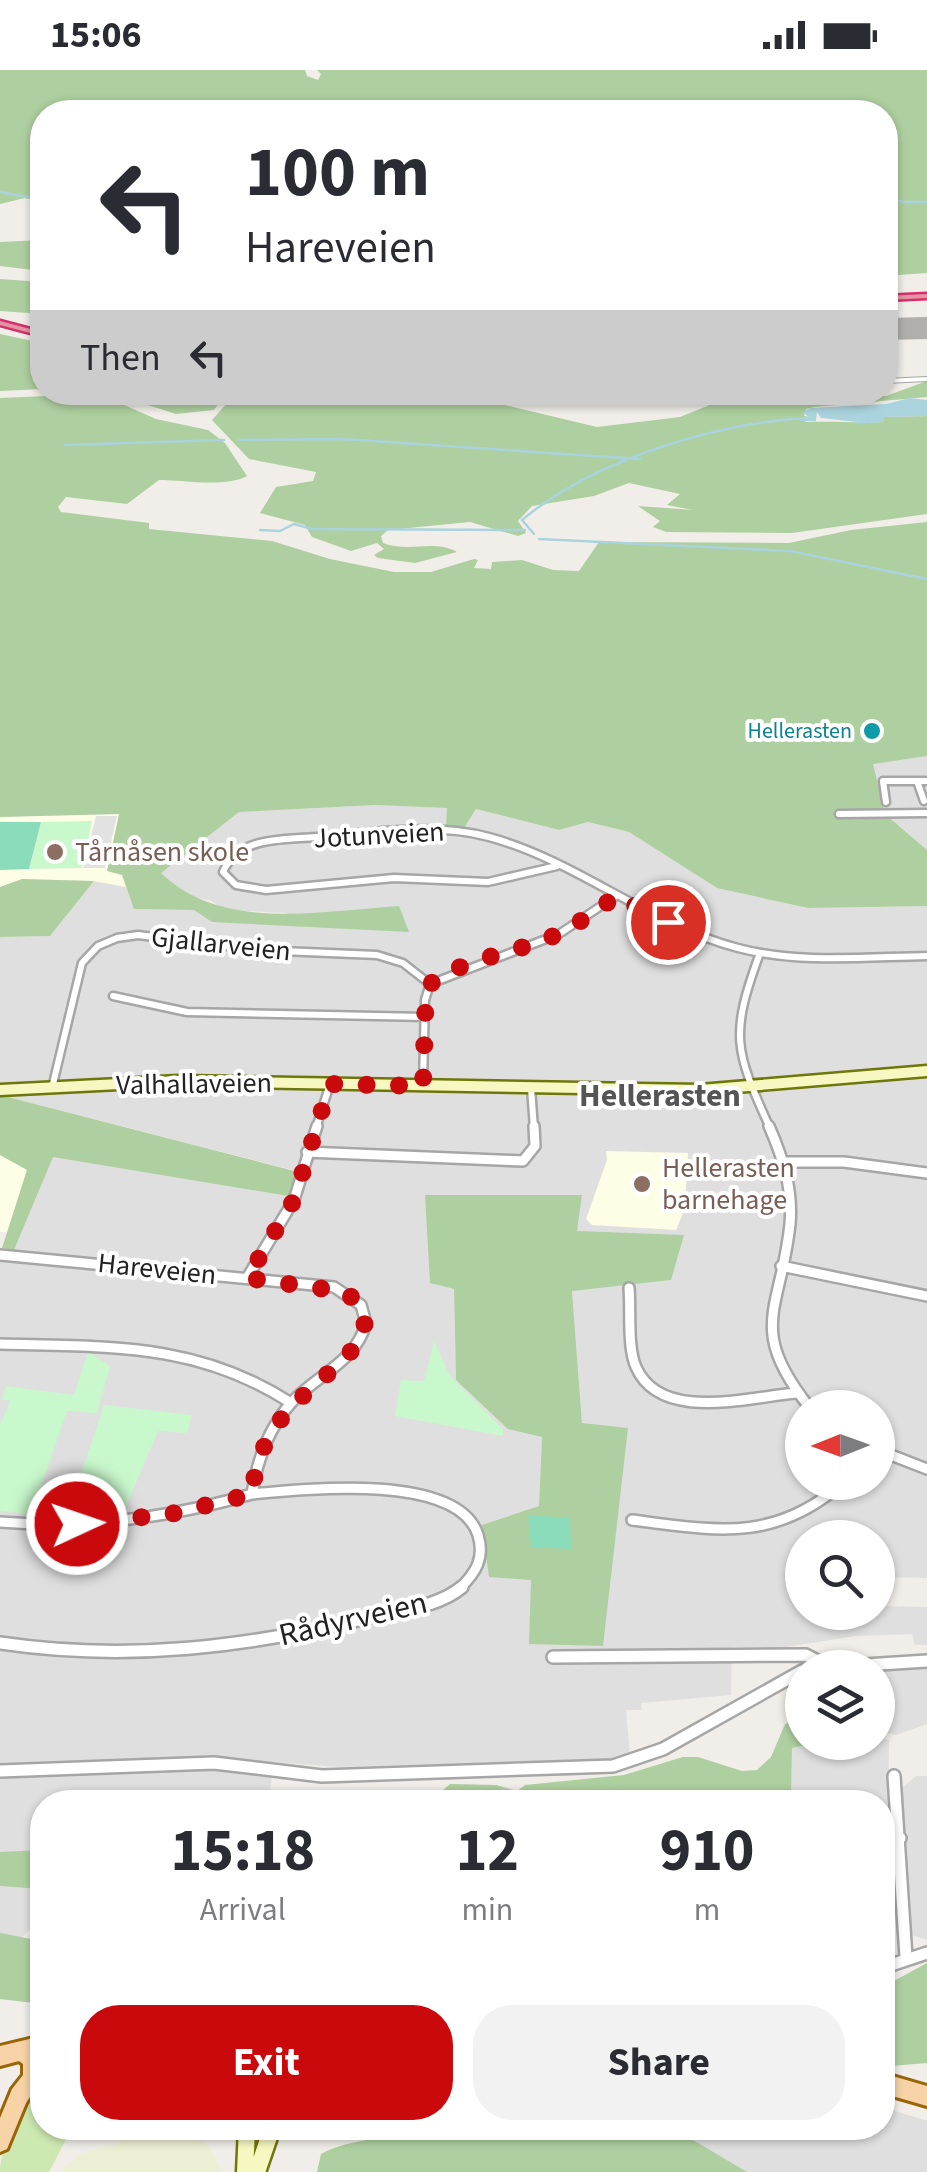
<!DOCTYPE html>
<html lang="en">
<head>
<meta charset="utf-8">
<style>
  body { margin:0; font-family:"Source Sans 3",sans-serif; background:#f2f2f3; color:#2b2b33; height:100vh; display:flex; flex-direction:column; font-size:38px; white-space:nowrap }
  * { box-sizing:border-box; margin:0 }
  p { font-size:32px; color:#7c7c81 }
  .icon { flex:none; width:55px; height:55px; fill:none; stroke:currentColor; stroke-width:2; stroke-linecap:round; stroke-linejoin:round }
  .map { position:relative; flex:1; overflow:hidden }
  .sheet { position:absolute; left:30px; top:1720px; width:865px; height:350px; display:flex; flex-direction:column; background:#fff; border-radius:40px; box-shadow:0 2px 8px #0004 }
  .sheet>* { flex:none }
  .banner { position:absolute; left:30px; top:30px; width:868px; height:305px; border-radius:40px; box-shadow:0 2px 8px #0004; background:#fff; color:#2b2b33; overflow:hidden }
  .needle { width:65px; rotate:269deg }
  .fabs { position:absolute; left:785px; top:1320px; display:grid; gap:20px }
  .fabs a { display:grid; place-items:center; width:110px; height:110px; border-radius:50%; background:#fff; box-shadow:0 2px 8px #0004; font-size:50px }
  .pin { position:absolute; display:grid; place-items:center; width:85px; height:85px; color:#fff; margin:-42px; border:5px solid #fff; border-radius:50%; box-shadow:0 2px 10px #0007 }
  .me { position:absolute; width:110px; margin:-55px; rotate:87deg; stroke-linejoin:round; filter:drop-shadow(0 0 8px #0008) }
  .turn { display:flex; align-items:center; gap:35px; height:210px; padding:0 50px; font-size:45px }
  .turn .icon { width:130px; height:130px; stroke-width:2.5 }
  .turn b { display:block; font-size:70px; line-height:85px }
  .then { display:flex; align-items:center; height:95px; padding:0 50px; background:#0003; gap:20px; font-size:38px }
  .eta { display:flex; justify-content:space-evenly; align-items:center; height:170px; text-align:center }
  .eta b { font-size:60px; font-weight:700; line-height:70px }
  .primary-button { display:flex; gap:20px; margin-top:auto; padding:20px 50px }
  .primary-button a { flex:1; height:115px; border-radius:40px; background:#ca090d; color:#fff; font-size:40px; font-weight:700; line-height:115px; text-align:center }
  .primary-button a+a { background:#f2f2f3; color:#2b2b33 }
  .status { display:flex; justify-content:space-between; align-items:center; height:70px; padding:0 50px; background:#fff; direction:ltr }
  .status svg { height:28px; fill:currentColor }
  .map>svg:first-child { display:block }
</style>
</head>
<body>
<div class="status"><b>15:06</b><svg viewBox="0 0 49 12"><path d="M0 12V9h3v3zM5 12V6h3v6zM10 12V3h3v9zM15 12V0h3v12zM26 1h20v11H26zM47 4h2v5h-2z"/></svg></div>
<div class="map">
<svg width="927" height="2102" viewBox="0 0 927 2102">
  <rect width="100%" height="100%" fill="#f1eee9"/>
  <path fill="#dfdfdf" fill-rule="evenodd" d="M 927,686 L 927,780 L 885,744 L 872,693 Z
    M 375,735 L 448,738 L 446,756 L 464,758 L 476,739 L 559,760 L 588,752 L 629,762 L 717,818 L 808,838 L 927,836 L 927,1508 L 878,1507 L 878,1468 L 802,1468 L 802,1542 L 878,1542 L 878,1531 L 879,1536 L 927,1537 L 927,1575 L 915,1575 L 912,1564 L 856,1566 L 780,1578 L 732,1577 L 731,1625 L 641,1633 L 642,1640 L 626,1640 L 630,1685 L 615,1689 L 340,1697 L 273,1692 L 269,1732 L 42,1732 L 42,1848 L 0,1888 L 0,1178 L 14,1180 L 53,1086 L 293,1127 L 301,1102 L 0,1025 L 0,867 L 50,866 L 94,811 L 126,817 L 135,839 L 194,840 L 212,852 L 251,853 L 288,843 L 224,840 L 210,830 L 187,827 L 160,803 L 239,742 ZM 426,1125 L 581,1125 L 576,1161 L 671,1210 L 572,1220 L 582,1354 L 628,1358 L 489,1507 L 539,1436 L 542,1366 L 456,1311 L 454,1219 L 430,1213 ZM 802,1338 L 878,1338 L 878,1412 L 802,1412 Z
    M 927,1596 L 927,1654 L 896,1665 L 878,1661 L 878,1598 Z
    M 878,1668 L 889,1670 L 888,1761 L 883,1764 L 882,1732 L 791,1732 L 792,1678 L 816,1673 L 878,1672 Z
    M 916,1706 L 927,1706 L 927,1870 L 912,1865 L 910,1852 L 902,1718 Z
    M 882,1779 L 893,1788 L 895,1873 L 883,1891 Z
    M 883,2037 L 927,2051 L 927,2102 L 747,2102 L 673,2058 L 882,2058 Z"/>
  <path fill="#fefde5" d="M 119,744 L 107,800 L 122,805 L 126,817 L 94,811 L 22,809 L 0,817 L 0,747 Z
    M 606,1081 L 688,1083 L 685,1138 L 676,1160 L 592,1155 L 586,1149 L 607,1090 Z
    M 0,1085 L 27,1099 L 8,1162 L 0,1162 Z"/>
  <path fill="#edefd5" d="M 122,2058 L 187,2058 L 210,2077 L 222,2102 L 60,2102 L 81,2083 L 118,2074 Z"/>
  <path fill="#cee8b2" d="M 42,2016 L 42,2058 L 72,2058 L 49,2102 L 0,2102 C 0,2076 22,2033 42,2016 Z"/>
  <path fill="#aecf9f" d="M 0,0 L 305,0 L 307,6 L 318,10 L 321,4 L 317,0 L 927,0 L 927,203 L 885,206 L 885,42 L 421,42 L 425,38 L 404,37 L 396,42 L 42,42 L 42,132 L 25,128 L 0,134 Z
    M 42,170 L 42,201 L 0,196 L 0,172 Z
    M 0,209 L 42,212 L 42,244 L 0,241 Z
    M 0,264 L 42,273 L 42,319 L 0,321 Z
    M 927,311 L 927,327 L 814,337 L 806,339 L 804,346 L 810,347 L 805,352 C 833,351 856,353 884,352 L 884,347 L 927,346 L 927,444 L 792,463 L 666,462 L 653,457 L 660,451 L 638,436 L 693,440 L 667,435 L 680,424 L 629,413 L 594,426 L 532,436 L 518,451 L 526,463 L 518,466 L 470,452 L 388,460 L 381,466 L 383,473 C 408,483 434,469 457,482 L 415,493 L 378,488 L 374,485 L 384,479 L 377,473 L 351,481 L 312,467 L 305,455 L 260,443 L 276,417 L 313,411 L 316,402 L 249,389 L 212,350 L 236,323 L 450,322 L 597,357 L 680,347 L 722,330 L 759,323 L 886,326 Z
    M 110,323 L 226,322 L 226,323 L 214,340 L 176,344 Z
    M 70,325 L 113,330 L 156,349 L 208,360 L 225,373 L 247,406 C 225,418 184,410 159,410 L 127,434 L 66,427 L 58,437 L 61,442 L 149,453 L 149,459 L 272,471 L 330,489 L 394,502 L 431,502 L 474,489 L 478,490 L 474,498 L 491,499 L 492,492 L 522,490 L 553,500 L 579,501 L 599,472 L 789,473 L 851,460 L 927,452 L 927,686 L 873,694 L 885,744 L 927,780 L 927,836 L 808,838 L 717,818 L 629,762 L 588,752 L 559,760 L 476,739 L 464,758 L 446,756 L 447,738 L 375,735 L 239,742 L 161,803 C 222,862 320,841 399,836 L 409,862 L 212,852 L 194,840 L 134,839 L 122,805 L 107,801 L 119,744 L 0,747 L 0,328 Z
    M 22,809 L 94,811 L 50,866 L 0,867 L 0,817 Z
    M 0,1025 L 302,1103 L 294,1127 L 53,1087 L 14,1180 L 2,1178 L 27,1100 L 0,1085 Z
    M 425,1125 L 582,1125 L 577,1161 L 684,1165 L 671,1210 L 572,1221 L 582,1353 L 628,1358 L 603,1576 L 529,1574 L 531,1510 L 489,1507 L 482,1455 L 539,1436 L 542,1367 L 508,1359 L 456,1310 L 454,1219 L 430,1213 Z
    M 796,1650 L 802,1651 L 802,1672 L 816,1673 L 792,1678 L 791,1732 L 465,1732 L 442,1721 L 450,1714 L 496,1715 L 517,1721 L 525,1715 L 624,1705 L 683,1687 L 698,1687 L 742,1701 L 757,1700 L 771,1687 L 785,1654 Z
    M 42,1780 L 42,1819 L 0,1816 L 0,1782 Z
    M 0,1863 L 31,1869 L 42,1865 L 42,1934 L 0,1929 Z
    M 927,1893 L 927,1993 L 891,1996 L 883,1990 L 883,1917 Z
    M 430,2058 L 452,2058 L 470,2070 L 487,2069 L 517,2058 L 673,2058 L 747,2102 L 317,2102 L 321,2084 C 354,2066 395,2070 430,2058 Z"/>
  <path fill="#c9f8cc" d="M 92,751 L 82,798 L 29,799 L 41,752 Z
    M 434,1271 L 450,1306 L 503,1359 L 503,1366 L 395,1346 L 401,1310 L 424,1311 Z
    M 88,1282 L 110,1296 L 97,1343 L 67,1341 L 32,1444 L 0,1441 L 0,1355 L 10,1331 L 2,1329 L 6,1316 L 74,1325 Z
    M 104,1335 L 192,1345 L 187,1363 L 158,1361 L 124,1441 L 67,1446 Z"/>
  <path fill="#8bdcbb" d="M 0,752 L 41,752 L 29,799 L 0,800 Z
    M 528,1445 L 570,1448 L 571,1479 L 531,1477 Z"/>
  <path fill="#e2e2e2" d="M 96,746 L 117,746 L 105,798 L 83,798 Z"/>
  <path fill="#abd3dd" d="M 910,328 L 927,330 L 927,346 L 884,347 L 884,352 L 854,354 L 857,352 L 821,348 L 817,342 L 816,351 L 797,351 L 810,348 L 803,342 L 810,338 L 886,334 Z"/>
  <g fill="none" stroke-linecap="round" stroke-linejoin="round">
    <path stroke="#abd3dd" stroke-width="2.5" d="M 425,42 L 430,42
      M 0,122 L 42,130
      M 885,131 L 901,131
      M 903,132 L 927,132
      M 239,370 L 342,369 L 640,389
      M 65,375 L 224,370
      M 260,460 L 280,461 L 294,454 L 312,459 L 525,460
      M 534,464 L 522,450 C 594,390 717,352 809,348
      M 539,469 L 790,481 L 927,509"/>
    <path fill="#b0afac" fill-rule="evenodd" d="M 927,247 L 927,269 L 885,270 L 885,248 Z"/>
    <g stroke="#a6a6a6" stroke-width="6">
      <path id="street-far3" d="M 885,311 L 927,309
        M 489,322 L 562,330 L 739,322"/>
    </g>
    <g stroke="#a6a6a6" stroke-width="11">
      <path id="street-far2" d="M 917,711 L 924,731
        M 886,732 L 883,711 L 927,711
        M 839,744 L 927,743
        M 557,796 L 488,812 L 394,808 L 266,820 L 236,815 L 223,802 C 239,766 282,770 316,767 C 373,763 433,752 489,767 C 578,791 649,855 738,878 C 799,894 865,887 927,886
        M 760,883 C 730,965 734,979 770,1058
        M 113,926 L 187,942 L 425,947
        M 423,1015 L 425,930 L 430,914 L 559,864 L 616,826
        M 52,1018 L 82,893 L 98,876 L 117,868 L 138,865 L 258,880 L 377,885 L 403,893 L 430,914
        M 531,1018 L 534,1058
        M 316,1058 L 330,1014"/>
    </g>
    <g stroke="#a6a6a6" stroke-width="14">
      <path id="street-far1" d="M 769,1056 C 783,1088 793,1119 790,1154 C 781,1241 746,1258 810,1338
        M 307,1082 L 523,1091 L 535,1076 L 534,1056
        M 783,1092 L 844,1092 L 927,1103
        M 0,1185 L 334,1217 L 361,1235 L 366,1253 C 356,1292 318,1304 292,1332 C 269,1357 257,1391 252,1424 C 169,1448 87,1459 0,1452
        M 781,1196 L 927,1226
        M 247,1208 L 294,1130 L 317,1056
        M 629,1218 C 631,1240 627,1277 636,1297 C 660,1353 749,1327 796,1323
        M 0,1274 C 108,1277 197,1272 291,1333
        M 878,1380 L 927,1399
        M 252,1424 C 303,1419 458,1402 478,1465 C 485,1488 476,1503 459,1519
        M 632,1450 C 717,1461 775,1473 844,1412"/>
    </g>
    <g stroke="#a6a6a6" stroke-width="16">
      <path id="street" d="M 0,1573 C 128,1592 250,1577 375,1546 C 404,1539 438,1537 462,1517
        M 553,1587 L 806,1585 L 827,1596
        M 818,1598 L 927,1591
        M 0,1701 L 214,1693 L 322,1706 L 613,1696 L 663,1679 L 802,1601
        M 894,1706 L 906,1887
        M 882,1772 L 900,1768
        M 882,1898 L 927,1883"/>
    </g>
    <g stroke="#6e770a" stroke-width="15">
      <path id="secondary-far1" d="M 0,1020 L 179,1011 L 700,1020 L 927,1001"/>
    </g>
    <g stroke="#6e770a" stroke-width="21">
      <path id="secondary" d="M 245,2102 L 247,2058
        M 257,2102 L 272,2058"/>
    </g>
    <g stroke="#986507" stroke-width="6">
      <path id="primary" d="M 42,1966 L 42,1985 L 40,1986 L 42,2009 L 26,2033 L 7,2079 L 0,2082 L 0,2048 L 12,2019 L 23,2005 L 23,1994 L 19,1991 L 0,1996 L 0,1976 Z
        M 882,2003 L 927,2016 L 927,2036 L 882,2023 Z
        M 243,2058 L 279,2058 L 276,2065 C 266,2069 256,2069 246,2065 Z"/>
    </g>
    <g stroke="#d5306c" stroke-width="5">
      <path id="highway" d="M 927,224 L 927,228 L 885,230 L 885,226 Z
        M 0,251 L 42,262 L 42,266 L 0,255 Z"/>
    </g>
    <use href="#street-far3" stroke="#fff" stroke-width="4"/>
    <use href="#street-far2" stroke="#fff" stroke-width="6"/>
    <use href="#street-far1" stroke="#fff" stroke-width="9"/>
    <use href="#street" stroke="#fff" stroke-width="11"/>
    <use href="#secondary-far1" stroke="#f6f7c1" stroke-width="10"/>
    <use href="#secondary" stroke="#f6f7c1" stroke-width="16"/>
    <use href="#primary" fill="#f8d3a7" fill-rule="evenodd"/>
    <use href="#highway" fill="#e495a5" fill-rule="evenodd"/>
  </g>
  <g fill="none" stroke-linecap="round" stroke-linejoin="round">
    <path stroke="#ca090d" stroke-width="18" stroke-dasharray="0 32.4" d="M 77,1454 L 171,1444 L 252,1424 C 261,1337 319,1324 364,1266 L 365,1244 L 347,1222 L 247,1208 L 294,1130 L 330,1014 L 423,1016 L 426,919 C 445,893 518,882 549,868 C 574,857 595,842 616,826 L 668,852"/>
  </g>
  <circle fill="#0f9aa8" stroke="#fff" stroke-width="4" cx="872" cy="661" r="10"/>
  <g fill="#8d6e63" stroke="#fff" stroke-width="4">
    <circle cx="55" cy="782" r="10"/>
    <circle cx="642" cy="1114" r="10"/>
  </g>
  <g text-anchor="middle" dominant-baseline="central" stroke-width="8" stroke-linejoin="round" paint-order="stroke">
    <g font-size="22" fill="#0d838f" stroke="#fff" text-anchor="end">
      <text x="852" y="661">Hellerasten</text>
    </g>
    <g font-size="28" fill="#222" stroke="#fff">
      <text transform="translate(379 765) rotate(-3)">Jotunveien</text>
      <text transform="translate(221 874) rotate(6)">Gjallarveien</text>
      <text transform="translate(194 1014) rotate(-1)">Valhallaveien</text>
      <text transform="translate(157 1199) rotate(6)">Hareveien</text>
    </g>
    <g font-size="28" fill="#785e54" stroke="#fff" text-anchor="start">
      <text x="75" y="782">Tårnåsen skole</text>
      <text x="662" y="1098">Hellerasten<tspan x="662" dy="32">barnehage</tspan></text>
    </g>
    <g font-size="32" font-weight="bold" fill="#555" stroke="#fff">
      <text x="660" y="1026">Hellerasten</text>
    </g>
    <g font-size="32" fill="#222" stroke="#fff">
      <text transform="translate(353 1549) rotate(-13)">Rådyrveien</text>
    </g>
  </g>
</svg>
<div class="fabs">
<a><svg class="needle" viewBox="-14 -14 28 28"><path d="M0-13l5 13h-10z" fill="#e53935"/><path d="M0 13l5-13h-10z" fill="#7c7c81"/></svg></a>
<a><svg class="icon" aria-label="search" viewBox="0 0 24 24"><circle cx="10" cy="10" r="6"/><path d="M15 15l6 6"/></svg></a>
<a><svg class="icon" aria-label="layers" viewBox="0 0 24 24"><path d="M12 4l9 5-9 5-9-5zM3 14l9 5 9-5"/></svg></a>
</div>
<div class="pin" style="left:668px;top:852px;background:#d93025"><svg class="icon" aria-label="arrive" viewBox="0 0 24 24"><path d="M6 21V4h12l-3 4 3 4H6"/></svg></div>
<svg class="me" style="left:77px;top:1454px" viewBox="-20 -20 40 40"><circle r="17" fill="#ca090d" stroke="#fff" stroke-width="3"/><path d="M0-11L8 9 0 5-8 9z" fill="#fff"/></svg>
<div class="banner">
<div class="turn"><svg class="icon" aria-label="left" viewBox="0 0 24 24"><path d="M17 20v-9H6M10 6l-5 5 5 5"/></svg><div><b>100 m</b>Hareveien</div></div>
<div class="then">Then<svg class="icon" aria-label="left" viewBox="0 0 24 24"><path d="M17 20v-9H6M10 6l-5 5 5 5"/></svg></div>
</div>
<section class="sheet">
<div class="eta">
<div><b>15:18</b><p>Arrival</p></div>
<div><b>12</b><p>min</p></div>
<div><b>910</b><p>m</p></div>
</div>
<div class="primary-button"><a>Exit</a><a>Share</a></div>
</section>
</div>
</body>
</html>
